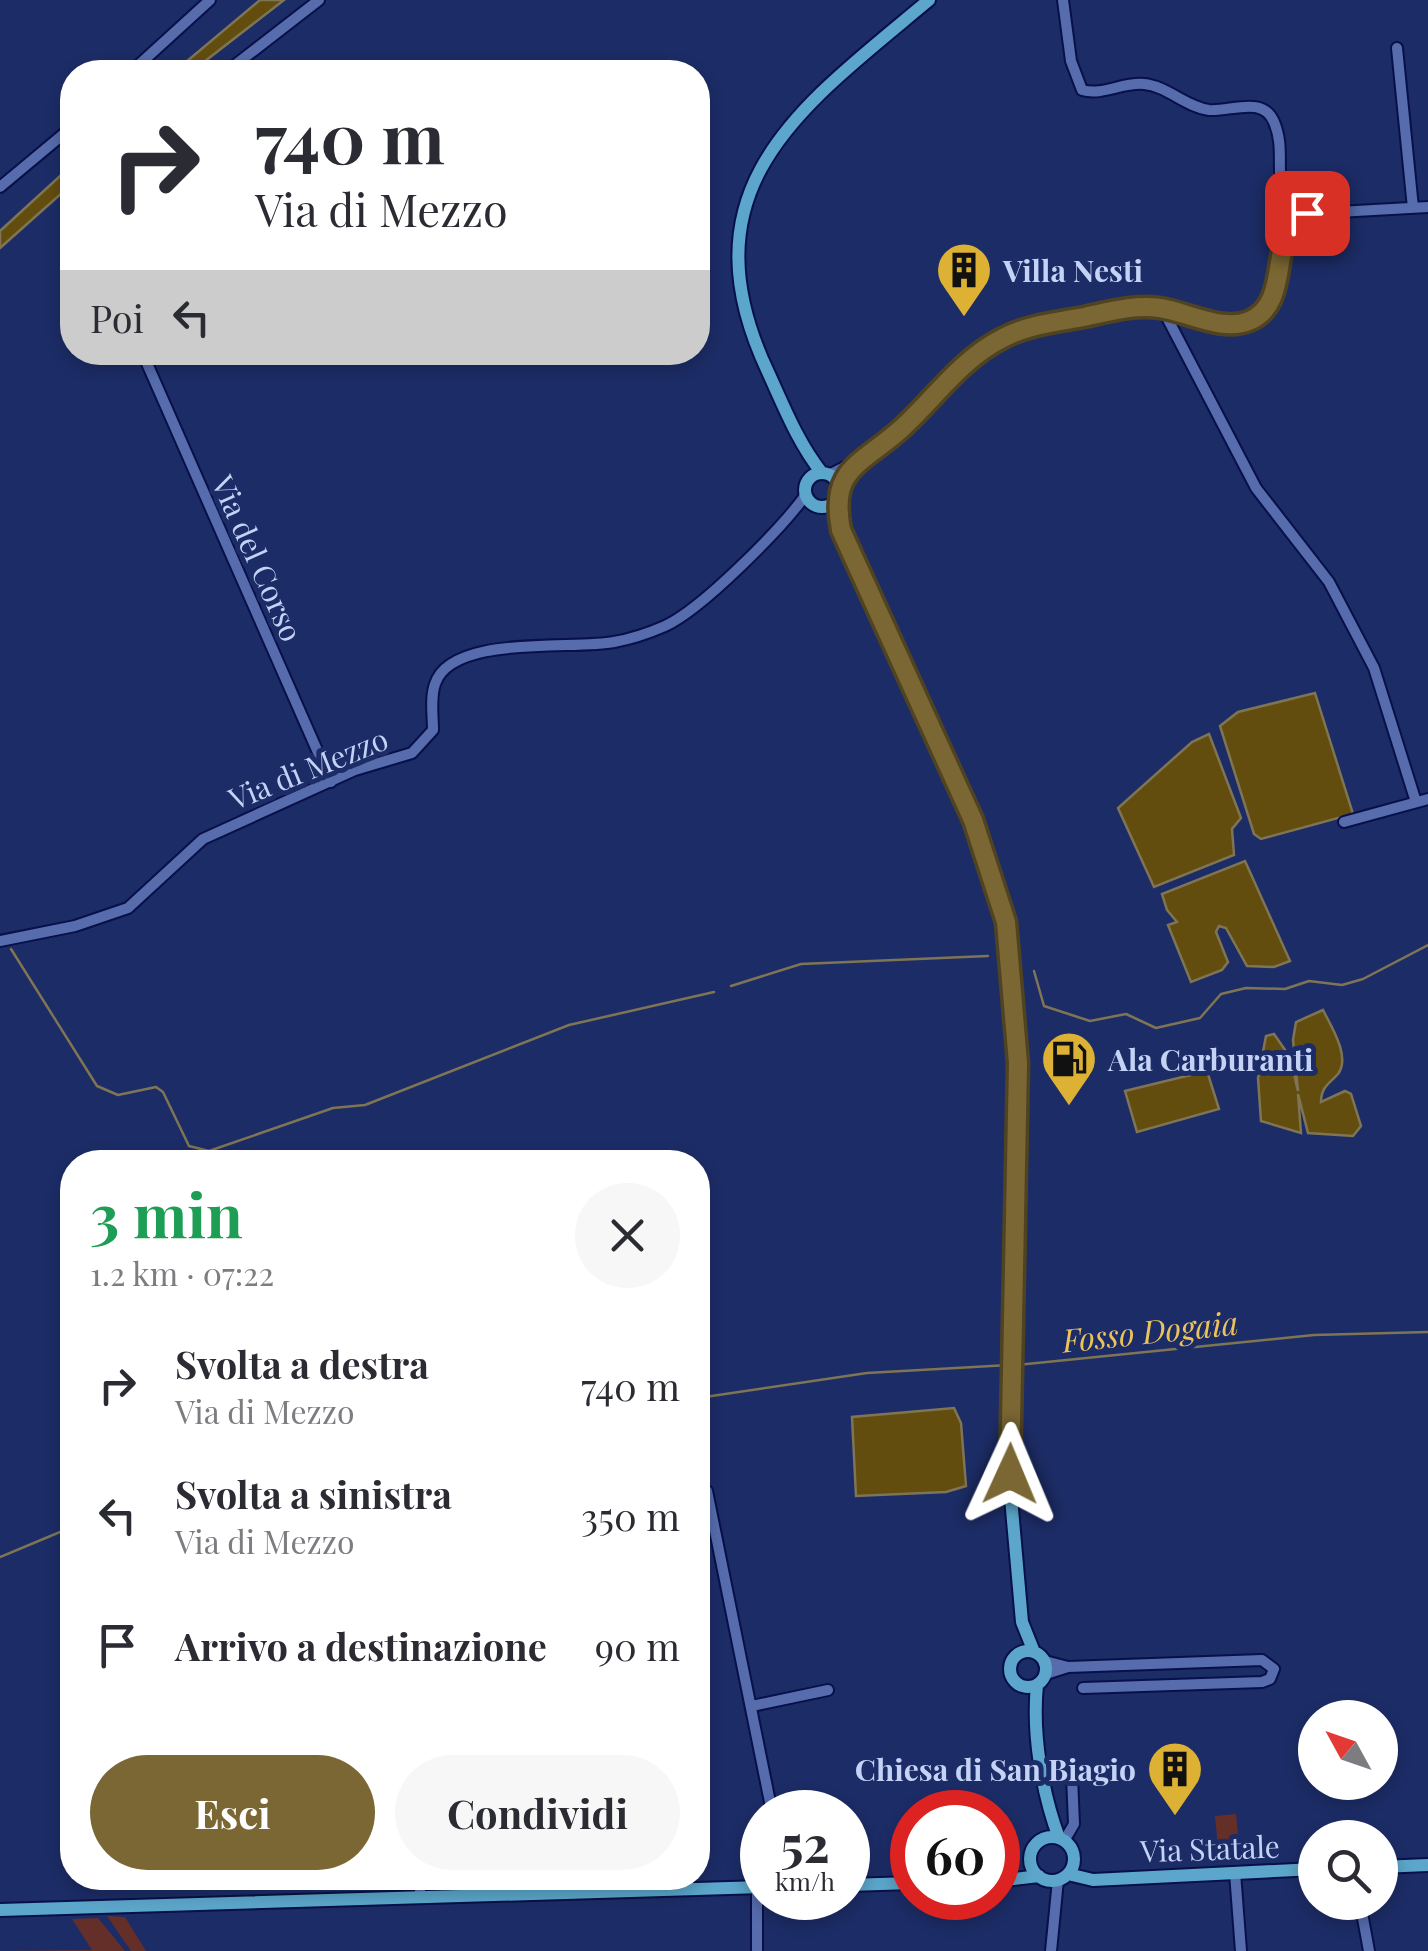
<!DOCTYPE html>
<html lang="it">
<head>
<meta charset="utf-8">
<style>
  body { margin:0; font-family:"Playfair Display",serif; background:#f7f7f7; color:#2b2b33; height:100vh; display:flex; flex-direction:column; font-size:38px; white-space:nowrap }
  * { box-sizing:border-box; margin:0 }
  p { font-size:32px; color:#7c7c81 }
  .icon { flex:none; width:55px; height:55px; fill:none; stroke:currentColor; stroke-width:2; stroke-linecap:round; stroke-linejoin:round }
  .map { position:relative; flex:1; overflow:hidden }
  .panel { position:absolute; left:60px; top:1150px; width:650px; height:740px; display:flex; flex-direction:column; background:#fff; border-radius:40px; box-shadow:0 5px 15px #0003 }
  .panel>* { flex:none }
  .top-card { position:absolute; left:60px; top:60px; width:650px; height:305px; border-radius:40px; box-shadow:0 5px 15px #0003; background:#fff; color:#2b2b33; overflow:hidden }
  .needle { width:65px; rotate:310deg }
  .controls { position:absolute; left:1298px; top:1700px; display:grid; gap:20px }
  .controls a { display:grid; place-items:center; width:100px; height:100px; border-radius:50%; background:#fff; box-shadow:0 5px 15px #0003; font-size:50px }
  .speed { position:absolute; left:740px; top:1790px; display:flex; gap:20px; font-size:50px; font-weight:700; text-align:center }
  .speed>* { display:grid; place-content:center; width:130px; height:130px; border-radius:50%; background:#fff; box-shadow:0 5px 15px #0003; line-height:1 }
  .speed small { font-size:25px; font-weight:400 }
  .speed .limit { border:15px solid #d22; background:#fff; color:#111 }
  .pin { position:absolute; display:grid; place-items:center; width:85px; height:85px; color:#fff; margin:-42px; border-radius:20px; box-shadow:0 5px 15px #0006 }
  .me { position:absolute; width:110px; margin:-55px; rotate:1deg; stroke-linejoin:round; filter:drop-shadow(0 0 8px #0008) }
  .turn { display:flex; align-items:center; gap:35px; height:210px; padding:0 30px; font-size:45px }
  .turn .icon { width:130px; height:130px; stroke-width:2.5 }
  .turn b { display:block; font-size:70px; line-height:85px }
  .then { display:flex; align-items:center; height:95px; padding:0 30px; background:#0003; gap:20px; font-size:38px }
  .round { display:grid; place-items:center; flex:none; width:105px; height:105px; border-radius:52px; background:#f7f7f7 }
  .overview { display:flex; align-items:center; justify-content:space-between; height:170px; padding:0 30px }
  h1 { font-size:60px; font-weight:700; line-height:75px; color:#1e9e55 }
  .button { display:flex; gap:20px; margin-top:auto; padding:20px 30px }
  .button a { flex:1; height:115px; border-radius:60px; background:#7b6733; color:#fff; font-size:40px; font-weight:700; line-height:115px; text-align:center }
  .button a+a { background:#f7f7f7; color:#2b2b33 }
  ul { padding:0; list-style:none }
  li { display:flex; align-items:center; gap:30px; height:130px; padding:0 30px }
  li div { flex:1 }
  li b { display:block; font-size:38px }
  li em { font-style:normal }
  .map>svg:first-child { display:block }
</style>
</head>
<body>
<div class="map">
<svg width="1428" height="1951" viewBox="0 0 1428 1951">
  <rect width="100%" height="100%" fill="#1c2c66"/>
  <path fill="#652f29" d="M 1236,1814 L 1240,1856 L 1219,1858 L 1215,1816 Z
    M 107,1916 L 125,1917 L 146,1951 L 131,1951 Z
    M 98,1918 L 125,1951 L 5,1951 L 92,1950 L 72,1919 Z"/>
  <path fill="#624d0f" stroke="#7f7554" stroke-width="2.5" d="M 260,0 L 284,0 L 191,72 L 174,72 Z
    M 72,165 L 72,184 L 0,248 L 0,231 Z
    M 1315,693 L 1353,814 L 1261,839 L 1254,834 L 1220,726 L 1238,712 Z
    M 1209,734 L 1241,818 L 1232,829 L 1234,855 L 1154,887 L 1118,808 L 1192,742 Z
    M 1245,861 L 1290,961 L 1274,967 L 1247,966 L 1226,928 L 1219,926 L 1216,932 L 1228,962 L 1222,970 L 1191,982 L 1168,925 L 1177,922 L 1167,910 L 1162,894 Z
    M 1323,1010 C 1331,1026 1351,1057 1338,1074 C 1329,1084 1321,1087 1321,1102 L 1345,1091 L 1351,1094 L 1361,1126 L 1353,1136 L 1308,1133 L 1298,1094 L 1301,1133 L 1261,1121 L 1258,1078 L 1266,1036 L 1274,1034 L 1290,1057 L 1298,1091 L 1293,1040 L 1296,1022 Z
    M 1207,1071 L 1219,1109 L 1137,1132 L 1125,1091 Z
    M 954,1408 L 961,1423 L 966,1486 L 946,1492 L 856,1496 L 852,1417 Z"/>
  <g fill="none" stroke-linecap="round" stroke-linejoin="round">
    <path stroke="#7f7554" stroke-width="2.5" d="M 11,949 L 97,1086 L 118,1095 L 156,1087 L 163,1092 L 189,1146 L 209,1151 L 333,1108 L 365,1105 L 569,1025 L 714,992
      M 1034,971 L 1044,1006 L 1090,1021 L 1126,1014 L 1156,1028 L 1200,1018 L 1221,994 L 1246,988 L 1285,989 L 1309,981 L 1342,985 L 1363,979 L 1428,945
      M 731,986 L 801,964 L 988,956
      M 1017,1365 L 1314,1335 L 1428,1332
      M 698,1398 L 867,1373 L 1009,1365
      M 0,1557 L 72,1527"/>
    <g stroke="#081049" stroke-width="14">
      <path id="minor" d="M 1063,0 L 1071,61 L 1082,90 C 1103,96 1122,82 1144,84 C 1167,86 1186,107 1209,110 C 1230,112 1263,95 1274,122 C 1288,155 1269,180 1294,220
        M 1397,48 L 1413,208
        M 131,72 L 210,0
        M 226,72 L 319,0
        M 0,187 L 72,127
        M 1162,308 L 1256,488 L 1329,582 L 1374,668 L 1416,802
        M 142,352 L 331,782
        M 829,475 L 872,453 L 963,366 L 1006,336 L 1135,307 L 1242,323 C 1295,306 1265,241 1302,214 L 1428,207
        M 839,487 L 849,468
        M 1344,822 L 1428,799
        M 0,941 L 75,926 L 128,908 L 203,839 L 355,770 L 412,753 L 433,730 C 433,716 430,698 435,684 C 451,634 572,650 614,642 C 631,639 649,633 665,626 C 702,609 780,530 805,496
        M 707,1491 L 772,1812
        M 1045,1661 L 1068,1667 L 1262,1660 L 1274,1669 L 1270,1679 L 1262,1682 L 1083,1688
        M 1046,1674 L 1068,1667
        M 752,1706 L 828,1690
        M 1064,1841 L 1074,1824 L 1072,1777
        M 1235,1873 L 1241,1951
        M 420,1898 L 420,1878
        M 1360,1902 L 1369,1951
        M 757,1951 L 757,1887 L 762,1879
        M 1051,1951 L 1058,1880"/>
    </g>
    <g stroke="#081049" stroke-width="16">
      <path id="major" d="M805 490a17 17 0 1 1 34 0a17 17 0 1 1-34 0Z
        M 822,473 C 798,443 784,407 768,372 C 681,187 801,107 929,0
        M 836,501 L 841,529 L 973,820 L 1006,922 L 1018,1063 L 1011,1498 L 1022,1622 L 1034,1652
        M1010 1669a18 18 0 1 1 36 0a18 18 0 1 1-36 0Z
        M 1037,1685 C 1032,1734 1042,1792 1059,1838
        M1030 1859a22 22 0 1 1 44 0a22 22 0 1 1-44 0Z
        M 1380,1867 L 1428,1865
        M 1068,1874 L 1093,1880 L 1315,1869
        M 998,1881 L 1039,1876
        M 848,1885 L 912,1883
        M 0,1910 L 762,1887"/>
    </g>
    <use href="#minor" stroke="#566cad" stroke-width="10"/>
    <use href="#major" stroke="#5ba6ca" stroke-width="12"/>
  </g>
  <g fill="none" stroke-linecap="round" stroke-linejoin="round">
    <g stroke="#504321" stroke-width="25">
      <path id="route" d="M 1010,1474 L 1018,1063 L 1006,922 L 973,820 L 841,530 C 829,468 861,465 901,429 C 935,398 961,359 1003,338 C 1027,325 1057,322 1084,317 C 1108,312 1135,304 1160,308 C 1187,312 1222,332 1249,321 C 1295,302 1265,229 1307,213"/>
    </g>
    <use href="#route" stroke="#7b6733" stroke-width="18"/>
  </g>
  <defs>
    <g id="building-pin" transform="scale(2.875)"><path d="M0 17L-7.5 6A9.5 9.5 0 1 1 7.5 6Z" fill="#ddb133" stroke="#1c2c66"/><path d="M-4-6H4V6H1V3H-1V6H-4ZM-2.5-4.3h1.7v1.8h-1.7ZM.8-4.3h1.7v1.8H.8ZM-2.5-1h1.7V.8h-1.7ZM.8-1h1.7V.8H.8Z" fill="#111"/></g>
    <g id="fuel-pin" transform="scale(2.875)"><path d="M0 17L-7.5 6A9.5 9.5 0 1 1 7.5 6Z" fill="#ddb133" stroke="#1c2c66"/><path d="M-5.5-6h7V0h2V4h1.3V-2.5L3-4.5l.8-.8L6-3V5H2.5V1h-1V6h-7ZM-4.2-4.7v3.2H.2V-4.7Z" fill="#111"/></g>
  </defs>
  <g fill-rule="evenodd">
    <use href="#building-pin" x="964" y="270"/>
    <use href="#fuel-pin" x="1069" y="1059"/>
    <use href="#building-pin" x="1175" y="1769"/>
  </g>
  <g text-anchor="middle" dominant-baseline="central" stroke-width="10" stroke-linejoin="round" paint-order="stroke">
    <g font-size="30" font-weight="bold" fill="#c4d2f6" stroke="#1c2c66" text-anchor="start">
      <text x="1003" y="270">Villa Nesti</text>
      <text x="1108" y="1059">Ala Carburanti</text>
      <text x="1136" y="1769" text-anchor="end">Chiesa di San Biagio</text>
    </g>
    <g font-size="30" fill="#c4d2f6" stroke="#1c2c66">
      <text transform="translate(258 558) rotate(66)">Via del Corso</text>
      <text transform="translate(308 768) rotate(-22)">Via di Mezzo</text>
      <text transform="translate(1210 1848) rotate(-2)">Via Statale</text>
    </g>
    <g font-size="32" font-style="italic" fill="#ebc35a" stroke="#1c2c66">
      <text transform="translate(1150 1330) rotate(-6)">Fosso Dogaia</text>
    </g>
  </g>
</svg>
<div class="controls">
<a><svg class="needle" viewBox="-14 -14 28 28"><path d="M0-13l5 13h-10z" fill="#e53935"/><path d="M0 13l5-13h-10z" fill="#7c7c81"/></svg></a>
<a><svg class="icon" aria-label="search" viewBox="0 0 24 24"><circle cx="10" cy="10" r="6"/><path d="M15 15l6 6"/></svg></a>
</div>
<div class="speed"><div>52<small>km/h</small></div><div class="limit">60</div></div>
<div class="pin" style="left:1307px;top:213px;background:#d93025"><svg class="icon" aria-label="arrive" viewBox="0 0 24 24"><path d="M6 21V4h12l-3 4 3 4H6"/></svg></div>
<svg class="me" style="left:1010px;top:1474px" viewBox="-20 -20 40 40"><path d="M0-17L14 15 0 8-14 15z" fill="#7b6733" stroke="#fff" stroke-width="4"/></svg>
<div class="top-card">
<div class="turn"><svg class="icon" aria-label="right" viewBox="0 0 24 24"><path d="M7 20v-9h11M14 6l5 5-5 5"/></svg><div><b>740 m</b>Via di Mezzo</div></div>
<div class="then">Poi<svg class="icon" aria-label="left" viewBox="0 0 24 24"><path d="M17 20v-9H6M10 6l-5 5 5 5"/></svg></div>
</div>
<section class="panel">
<div class="overview"><div><h1>3 min</h1><p>1.2 km · 07:22</p></div><a class="round"><svg class="icon" aria-label="close" viewBox="0 0 24 24"><path d="M6 6l12 12M18 6L6 18"/></svg></a></div>
<ul>
<li><svg class="icon" aria-label="right" viewBox="0 0 24 24"><path d="M7 20v-9h11M14 6l5 5-5 5"/></svg><div><b>Svolta a destra</b><p>Via di Mezzo</p></div><em>740 m</em></li>
<li><svg class="icon" aria-label="left" viewBox="0 0 24 24"><path d="M17 20v-9H6M10 6l-5 5 5 5"/></svg><div><b>Svolta a sinistra</b><p>Via di Mezzo</p></div><em>350 m</em></li>
<li><svg class="icon" aria-label="arrive" viewBox="0 0 24 24"><path d="M6 21V4h12l-3 4 3 4H6"/></svg><div><b>Arrivo a destinazione</b></div><em>90 m</em></li>
</ul>
<div class="button"><a>Esci</a><a>Condividi</a></div>
</section>
</div>
</body>
</html>
